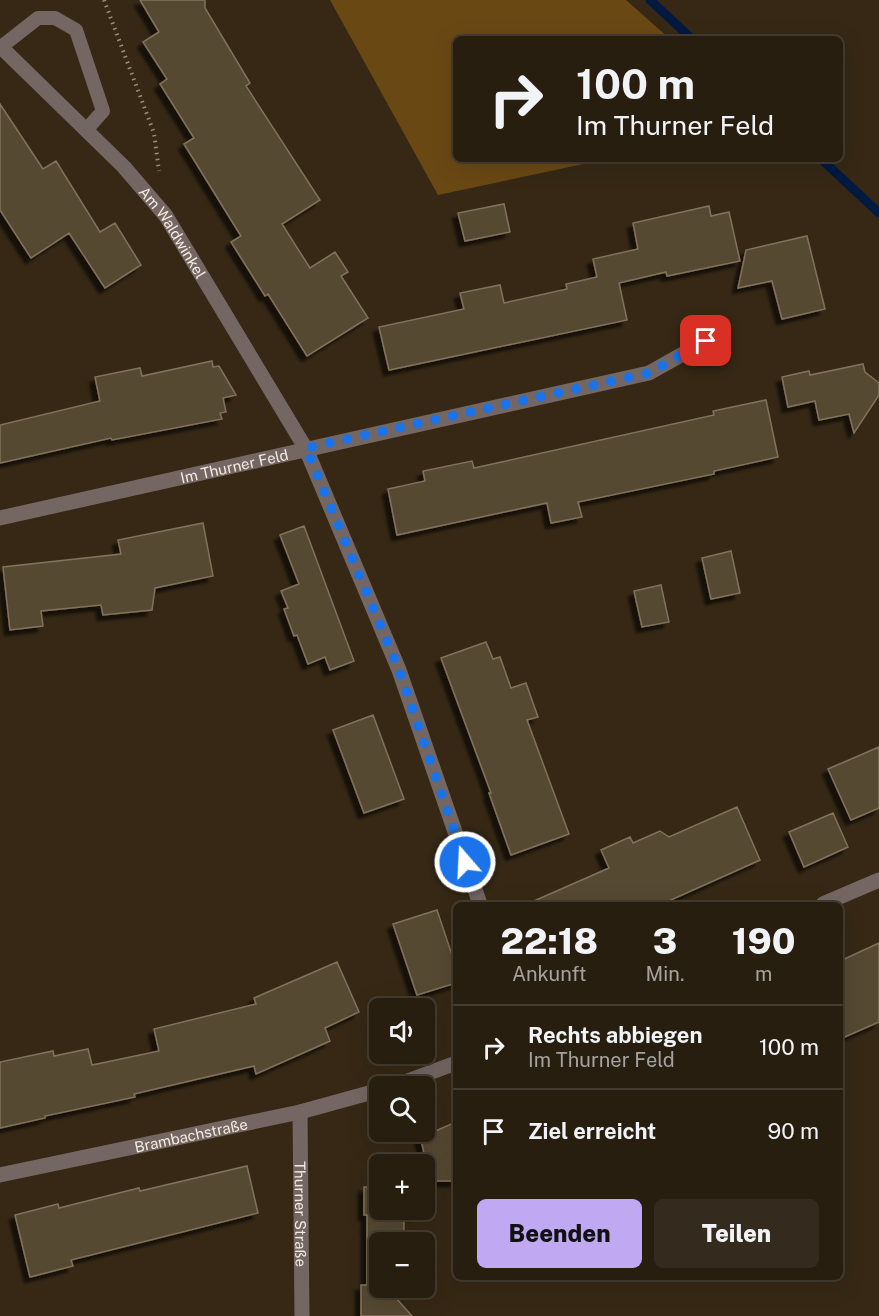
<!DOCTYPE html>
<html lang="de">
<head>
<meta charset="utf-8">
<style>
  body { margin:0; font-family:"Public Sans",sans-serif; background:#342b1e; color:#f1f3f6; height:100vh; display:flex; flex-direction:column; font-size:22px; white-space:nowrap }
  * { box-sizing:border-box; margin:0 }
  p { font-size:20px; color:#a5a29f }
  .icon { flex:none; width:33px; height:33px; fill:none; stroke:currentColor; stroke-width:2; stroke-linecap:round; stroke-linejoin:round }
  .map { position:relative; flex:1; overflow:hidden }
  .side { position:absolute; left:453px; top:902px; width:390px; height:378px; display:flex; flex-direction:column; background:#281e10; border-radius:9px; box-shadow:0 6px 24px #0002,0 0 0 2px #443c30 }
  .side>* { flex:none }
  .hud { position:absolute; left:453px; top:36px; width:390px; height:126px; border-radius:9px; box-shadow:0 6px 24px #0002,0 0 0 2px #443c30; background:#281e10; color:#f1f3f6; overflow:hidden }
  .controls { position:absolute; left:369px; top:998px; display:grid; gap:12px }
  .controls a { display:grid; place-items:center; width:66px; height:66px; border-radius:9px; background:#281e10; box-shadow:0 6px 24px #0002,0 0 0 2px #443c30; font-size:30px }
  .pin { position:absolute; display:grid; place-items:center; width:51px; height:51px; color:#fff; margin:-26px; border-radius:12px; box-shadow:0 3px 9px #0006 }
  .me { position:absolute; width:66px; margin:-33px; rotate:341deg; stroke-linejoin:round; filter:drop-shadow(0 0 4px #0008) }
  .turn { display:flex; align-items:center; gap:21px; height:126px; padding:0 24px; font-size:27px }
  .turn .icon { width:78px; height:78px; stroke-width:2.5 }
  .turn b { display:block; font-size:42px; line-height:51px }
  .eta { display:flex; justify-content:space-evenly; align-items:center; height:102px; text-align:center }
  .eta b { font-size:36px; font-weight:800; line-height:42px }
  .action { display:flex; gap:12px; margin-top:auto; padding:12px 24px }
  .action a { flex:1; height:69px; border-radius:9px; background:#c1a8f3; color:#111; font-size:24px; font-weight:800; line-height:69px; text-align:center }
  .action a+a { background:#342b1e; color:#f1f3f6 }
  ul { padding:0; list-style:none }
  li { display:flex; align-items:center; gap:18px; height:84px; padding:0 24px; border-top:2px solid #443c30 }
  li div { flex:1 }
  li b { display:block; font-size:22px }
  li em { font-style:normal }
  .map>svg:first-child { display:block }
</style>
</head>
<body>
<div class="map">
<svg width="879" height="1316" viewBox="0 0 879 1316">
  <defs>
    <filter id="shadow"><feDropShadow dx="-5.5" dy="5.5" stdDeviation="1.5" flood-color="#0009"/></filter>
  </defs>
  <rect width="100%" height="100%" fill="#362815"/>
  <path fill="#6a4814" d="M 330,0 L 626,0 L 670,39 L 456,39 L 456,159 L 607,159 L 438,195 Z"/>
  <g fill="none" stroke-linecap="round" stroke-linejoin="round">
    <path stroke="#021940" stroke-width="9" d="M 650,0 L 692,39
      M 821,159 L 879,213"/>
  </g>
  <path fill="#564833" stroke="#81725c" stroke-width="1.5" filter="url(#shadow)" d="M 140,0 L 205,0 L 205,8 L 250,83 L 246,86 L 320,200 L 282,224 L 310,268 L 335,252 L 348,272 L 341,276 L 368,318 L 307,356 L 268,294 L 265,296 L 231,242 L 241,236 L 184,144 L 194,138 L 160,84 L 167,79 L 143,42 L 159,32 Z
    M 0,104 L 43,169 L 56,161 L 100,232 L 115,223 L 141,265 L 105,288 L 69,233 L 31,258 L 0,210 Z
    M 504,204 L 510,232 L 465,241 L 458,213 Z
    M 709,206 L 711,216 L 729,212 L 740,261 L 667,276 L 666,272 L 619,283 L 627,320 L 389,370 L 379,327 L 464,309 L 460,293 L 500,285 L 504,303 L 567,289 L 566,284 L 597,277 L 593,259 L 638,249 L 633,223 Z
    M 807,236 L 825,309 L 782,319 L 772,281 L 738,288 L 746,250 Z
    M 212,361 L 213,367 L 219,366 L 236,395 L 223,398 L 226,412 L 220,413 L 222,419 L 112,440 L 111,438 L 0,463 L 0,425 L 100,401 L 95,377 L 140,368 L 142,376 Z
    M 863,364 L 865,372 L 879,383 L 879,395 L 854,433 L 849,414 L 819,420 L 815,401 L 788,407 L 782,377 L 809,371 L 810,375 Z
    M 766,400 L 778,457 L 714,471 L 714,474 L 578,502 L 582,517 L 551,523 L 547,503 L 397,535 L 388,489 L 425,481 L 423,471 L 472,461 L 474,468 L 714,415 L 713,411 Z
    M 203,523 L 213,576 L 155,588 L 152,610 L 103,615 L 101,605 L 41,611 L 43,626 L 10,630 L 3,567 L 121,554 L 118,540 Z
    M 304,526 L 354,661 L 330,670 L 325,657 L 308,664 L 297,635 L 294,636 L 284,609 L 288,608 L 281,591 L 299,584 L 280,535 Z
    M 731,551 L 740,593 L 711,599 L 702,558 Z
    M 661,585 L 669,622 L 642,627 L 634,591 Z
    M 486,642 L 493,659 L 500,657 L 511,688 L 526,683 L 538,717 L 527,720 L 569,834 L 511,855 L 489,793 L 491,793 L 441,658 Z
    M 373,715 L 404,799 L 364,813 L 333,730 Z
    M 879,747 L 879,808 L 851,820 L 828,769 Z
    M 737,807 L 760,860 L 662,904 L 527,904 L 609,868 L 601,850 L 630,837 L 633,843 L 660,831 L 669,837 Z
    M 833,813 L 848,847 L 804,867 L 789,832 Z
    M 437,910 L 456,967 L 456,983 L 417,995 L 393,924 Z
    M 879,943 L 879,1022 L 840,1039 L 840,961 Z
    M 337,962 L 359,1012 L 325,1028 L 330,1041 L 256,1074 L 254,1066 L 134,1094 L 135,1097 L 45,1116 L 45,1118 L 0,1128 L 0,1062 L 53,1051 L 54,1056 L 88,1049 L 92,1065 L 159,1051 L 154,1029 L 256,1004 L 254,998 Z
    M 456,1122 L 456,1181 L 430,1181 L 420,1135 L 431,1133 Z
    M 247,1166 L 258,1213 L 71,1260 L 73,1266 L 30,1277 L 15,1215 L 58,1204 L 59,1208 L 139,1188 L 140,1191 Z
    M 364,1187 L 380,1187 L 380,1209 L 418,1209 L 418,1215 L 404,1215 L 404,1242 L 380,1242 L 380,1287 L 396,1287 L 396,1298 L 412,1316 L 361,1316 L 361,1285 L 367,1285 L 367,1215 L 364,1215 Z"/>
  <g fill="none" stroke-linecap="round" stroke-linejoin="round">
    <path stroke="#998e7e" stroke-width="4" stroke-dasharray="1.5 4.5" stroke-linecap="butt" d="M 104,0 L 154,133 L 159,171"/>
    <path stroke="#736663" stroke-width="14" d="M 1,47 L 38,18 L 55,18 L 76,30 L 103,111 L 86,130"/>
    <g stroke="#736663" stroke-width="15">
      <path id="s1" d="M 0,46 L 124,167 L 166,216 L 306,449 L 399,670 L 480,904"/>
      <path id="s2" d="M 0,518 L 649,373 L 706,341"/>
      <path d="M 823,904 L 879,880"/>
      <path d="M 394,1086 L 456,1063"/>
      <path id="s3" d="M 300,1112 L 302,1316"/>
      <path id="s4" d="M 0,1175 L 300,1112 L 380,1090"/>
    </g>
  </g>
  <g fill="none" stroke-linecap="round" stroke-linejoin="round">
    <path stroke="#1a73e8" stroke-width="10" stroke-dasharray="0 18" d="M 465,862 L 399,670 L 306,448 L 649,373 L 706,341"/>
  </g>
  <g text-anchor="middle" dominant-baseline="central" stroke-width="5" stroke-linejoin="round" paint-order="stroke">
    <g font-size="15" fill="#f4ebdf" stroke="#2c1e0b">
      <text stroke="none"><textPath href="#s1" startOffset="255">Am Waldwinkel</textPath></text>
      <text stroke="none"><textPath href="#s2" startOffset="240">Im Thurner Feld</textPath></text>
      <text stroke="none"><textPath href="#s4" startOffset="195">Brambachstraße</textPath></text>
      <text stroke="none"><textPath href="#s3" startOffset="102">Thurner Straße</textPath></text>
    </g>
  </g>
</svg>
<div class="controls">
<a><svg class="icon" aria-label="sound" viewBox="0 0 24 24"><path d="M4 9h4l5-4v14l-5-4H4zM17 9q2 3 0 6"/></svg></a>
<a><svg class="icon" aria-label="search" viewBox="0 0 24 24"><circle cx="10" cy="10" r="6"/><path d="M15 15l6 6"/></svg></a>
<a>+</a>
<a>−</a>
</div>
<div class="pin" style="left:706px;top:341px;background:#d93025"><svg class="icon" aria-label="arrive" viewBox="0 0 24 24"><path d="M6 21V4h12l-3 4 3 4H6"/></svg></div>
<svg class="me" style="left:465px;top:862px" viewBox="-20 -20 40 40"><circle r="17" fill="#1a73e8" stroke="#fff" stroke-width="3"/><path d="M0-11L8 9 0 5-8 9z" fill="#fff"/></svg>
<div class="hud">
<div class="turn"><svg class="icon" aria-label="right" viewBox="0 0 24 24"><path d="M7 20v-9h11M14 6l5 5-5 5"/></svg><div><b>100 m</b>Im Thurner Feld</div></div>
</div>
<section class="side">
<div class="eta">
<div><b>22:18</b><p>Ankunft</p></div>
<div><b>3</b><p>Min.</p></div>
<div><b>190</b><p>m</p></div>
</div>
<ul>
<li><svg class="icon" aria-label="right" viewBox="0 0 24 24"><path d="M7 20v-9h11M14 6l5 5-5 5"/></svg><div><b>Rechts abbiegen</b><p>Im Thurner Feld</p></div><em>100 m</em></li>
<li><svg class="icon" aria-label="arrive" viewBox="0 0 24 24"><path d="M6 21V4h12l-3 4 3 4H6"/></svg><div><b>Ziel erreicht</b></div><em>90 m</em></li>
</ul>
<div class="action"><a>Beenden</a><a>Teilen</a></div>
</section>
</div>
</body>
</html>
